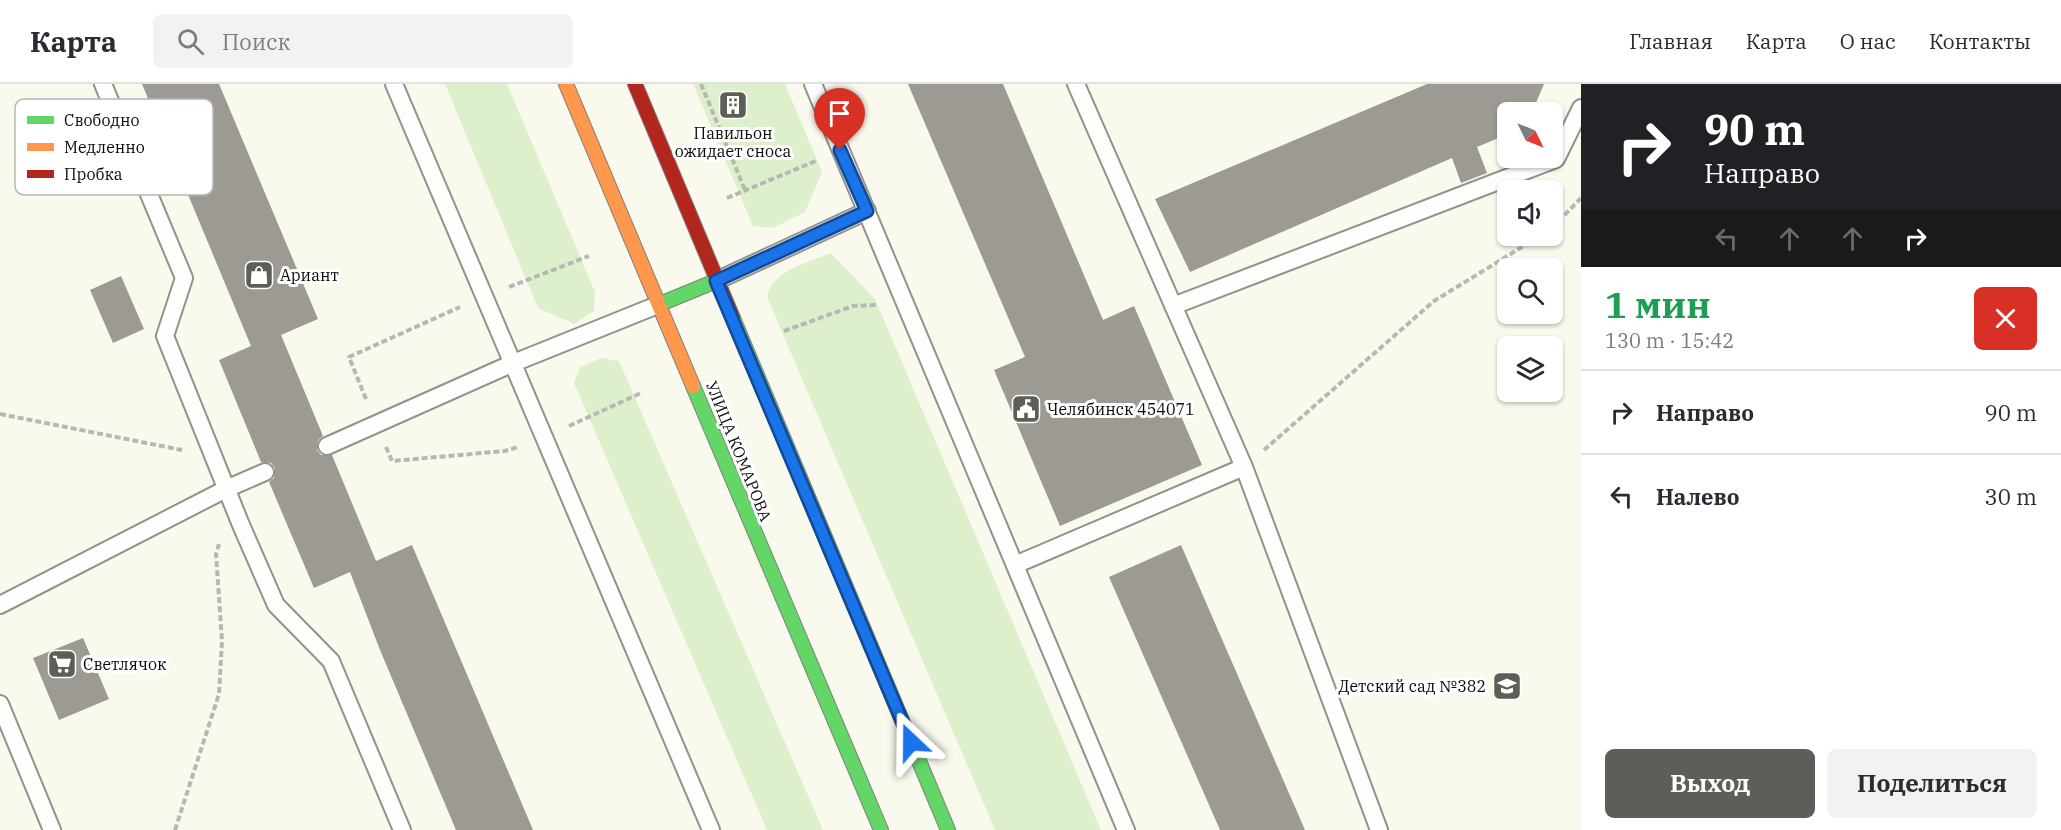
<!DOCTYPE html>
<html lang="ru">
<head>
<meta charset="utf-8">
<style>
  body { margin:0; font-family:"IBM Plex Serif",serif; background:#f2f2f3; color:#2b2b33; height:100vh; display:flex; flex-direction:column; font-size:22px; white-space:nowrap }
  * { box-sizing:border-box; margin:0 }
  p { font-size:20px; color:#7c7c81 }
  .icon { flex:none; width:33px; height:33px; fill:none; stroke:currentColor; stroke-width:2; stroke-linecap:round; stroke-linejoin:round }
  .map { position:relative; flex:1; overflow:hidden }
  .details { display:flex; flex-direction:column; background:#fff; width:480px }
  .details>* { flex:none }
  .hud { background:#202124; color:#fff; overflow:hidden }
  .needle { width:39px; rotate:133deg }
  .controls { position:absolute; left:1497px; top:18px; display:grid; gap:12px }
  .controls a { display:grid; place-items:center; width:66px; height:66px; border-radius:9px; background:#fff; box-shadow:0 2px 4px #0004; font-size:30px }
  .pin { position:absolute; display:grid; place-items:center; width:51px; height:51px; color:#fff; margin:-62px -26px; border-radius:50% 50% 50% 0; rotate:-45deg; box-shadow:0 0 6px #0007 }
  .pin .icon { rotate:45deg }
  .me { position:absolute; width:66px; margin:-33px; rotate:337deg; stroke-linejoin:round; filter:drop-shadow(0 0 4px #0008) }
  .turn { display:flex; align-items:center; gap:21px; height:126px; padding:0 24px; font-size:27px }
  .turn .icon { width:78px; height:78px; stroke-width:2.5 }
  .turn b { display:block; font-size:42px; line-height:51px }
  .lanes { display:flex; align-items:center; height:57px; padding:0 24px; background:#0003; justify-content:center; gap:30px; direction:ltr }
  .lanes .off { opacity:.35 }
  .round { display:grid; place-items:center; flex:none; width:63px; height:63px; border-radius:9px; background:#f2f2f3 }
  .headline { display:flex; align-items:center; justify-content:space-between; height:102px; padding:0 24px }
  h1 { font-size:36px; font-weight:800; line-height:45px; color:#1e9e55 }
  .action { display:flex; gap:12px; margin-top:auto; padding:12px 24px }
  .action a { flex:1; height:69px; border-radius:9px; background:#5e5e59; color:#fff; font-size:24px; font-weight:800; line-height:69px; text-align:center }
  .action a+a { background:#f2f2f3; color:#2b2b33 }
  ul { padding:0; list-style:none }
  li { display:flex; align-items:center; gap:18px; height:84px; padding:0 24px; border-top:2px solid #e1e1e2 }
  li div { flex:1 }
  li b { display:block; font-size:22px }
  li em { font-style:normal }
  header { display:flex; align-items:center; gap:36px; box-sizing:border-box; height:84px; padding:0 30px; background:#fff; border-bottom:2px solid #e1e1e2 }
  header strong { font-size:28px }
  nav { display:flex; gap:33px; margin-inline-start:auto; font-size:21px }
  .search { width:420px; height:54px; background:#f2f2f3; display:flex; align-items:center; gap:15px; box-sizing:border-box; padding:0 21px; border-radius:9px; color:#7c7c81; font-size:22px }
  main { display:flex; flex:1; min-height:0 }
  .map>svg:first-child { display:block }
</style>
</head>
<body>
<header>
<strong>Карта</strong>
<div class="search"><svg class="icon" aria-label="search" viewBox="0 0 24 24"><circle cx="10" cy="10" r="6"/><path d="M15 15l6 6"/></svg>Поиск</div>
<nav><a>Главная</a><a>Карта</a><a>О нас</a><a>Контакты</a></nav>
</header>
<main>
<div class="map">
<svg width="1581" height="746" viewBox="0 0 1581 746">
  <rect width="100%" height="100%" fill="#f9f9ed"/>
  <path fill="#ddf0cb" d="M 445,0 L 507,0 L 595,208 L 594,227 L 574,240 L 538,224 Z
    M 693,0 L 785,0 L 822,88 L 805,128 L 773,144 L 753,142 Z
    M 831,169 L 875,215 L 1101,746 L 995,746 L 767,213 C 772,186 808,179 831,169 Z
    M 601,274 L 619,277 L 823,746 L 767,746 L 574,299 L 580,283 Z"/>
  <path fill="#9c9a93" d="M 142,0 L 219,0 L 318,235 L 281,251 L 323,352 L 318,356 L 317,366 L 321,371 L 332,371 L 376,477 L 412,461 L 533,746 L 456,746 L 380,566 L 350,488 L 314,504 L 269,398 L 274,394 L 275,384 L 271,379 L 261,378 L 219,276 L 251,262 Z
    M 908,0 L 1003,0 L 1103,236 L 1134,222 L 1202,381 L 1060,442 L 994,286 L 1025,273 Z
    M 1427,0 L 1544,0 L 1532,28 L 1508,28 L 1508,50 L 1477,63 L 1487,89 L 1461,99 L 1452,74 L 1190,188 L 1155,115 Z
    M 121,192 L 144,245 L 113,259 L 90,206 Z
    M 1181,461 L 1305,746 L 1220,746 L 1109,493 Z
    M 83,554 L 109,615 L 59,636 L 33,574 Z"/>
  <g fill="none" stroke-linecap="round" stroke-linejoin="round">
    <g stroke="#92928c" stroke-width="20">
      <path id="lane" d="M 103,0 L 184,194 L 165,252 L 241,441 L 276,521 L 331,577 L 402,746
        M 394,0 L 711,746
        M 813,0 L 1126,746
        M 1076,0 L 1244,383 L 1379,746
        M 716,197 L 867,127
        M 1173,222 L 1556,75 L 1581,24
        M 327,362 L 511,280 L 660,220
        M 1015,481 L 1244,383
        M 0,521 L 226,405 L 265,388
        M 0,620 L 52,746"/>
    </g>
    <g stroke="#7f7f7a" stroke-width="16">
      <path id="fast" d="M 660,220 L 716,197
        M 733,234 L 948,746
        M 693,302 L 881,746"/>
    </g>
    <g stroke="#7f7f7a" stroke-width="16">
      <path id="slow" d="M 566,0 L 693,302"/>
    </g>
    <g stroke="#7f7f7a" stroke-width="16">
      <path id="jam" d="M 635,0 L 733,234"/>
    </g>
    <path stroke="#b7b7b5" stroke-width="4" stroke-dasharray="6 3" stroke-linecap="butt" d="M 701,0 L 745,106
      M 727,114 L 818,76
      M 1552,144 L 1581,114
      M 509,203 L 589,172
      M 784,247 L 853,222 L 877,221
      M 366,315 L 349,273 L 460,223
      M 0,330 L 182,366
      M 569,342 L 641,309
      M 386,363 L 392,377 L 505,367 L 518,363
      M 1264,366 L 1434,217 L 1540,152
      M 175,746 L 219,610 L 222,557 L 216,470 L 219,460"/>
    <use href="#lane" stroke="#fefefc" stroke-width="16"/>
    <use href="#fast" stroke="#63d668" stroke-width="14"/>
    <use href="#slow" stroke="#ff974d" stroke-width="14"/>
    <use href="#jam" stroke="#b3261e" stroke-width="14"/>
  </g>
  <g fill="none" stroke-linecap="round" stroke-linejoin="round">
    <g stroke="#114b97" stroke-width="15">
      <path id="route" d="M 840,66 L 867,127 L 716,197 L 911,658"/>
    </g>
    <use href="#route" stroke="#1a73e8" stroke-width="10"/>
  </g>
  <defs>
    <g id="building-square" transform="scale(1.5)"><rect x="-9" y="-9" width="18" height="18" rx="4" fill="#5e5e59" stroke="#fff"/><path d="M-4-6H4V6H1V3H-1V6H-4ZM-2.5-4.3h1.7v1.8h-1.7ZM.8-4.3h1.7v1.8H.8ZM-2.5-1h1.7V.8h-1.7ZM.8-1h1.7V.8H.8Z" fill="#fff"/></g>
    <g id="shop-square" transform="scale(1.5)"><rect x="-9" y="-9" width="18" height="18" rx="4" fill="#5e5e59" stroke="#fff"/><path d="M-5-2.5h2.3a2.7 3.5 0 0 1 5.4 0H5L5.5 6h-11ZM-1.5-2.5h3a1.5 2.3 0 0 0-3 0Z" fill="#fff"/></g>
    <g id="civic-square" transform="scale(1.5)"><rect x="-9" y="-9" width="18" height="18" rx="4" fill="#5e5e59" stroke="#fff"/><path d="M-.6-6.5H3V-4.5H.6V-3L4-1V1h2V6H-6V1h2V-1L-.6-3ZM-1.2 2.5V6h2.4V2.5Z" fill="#fff"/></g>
    <g id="supermarket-square" transform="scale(1.5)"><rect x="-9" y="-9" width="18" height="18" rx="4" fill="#5e5e59" stroke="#fff"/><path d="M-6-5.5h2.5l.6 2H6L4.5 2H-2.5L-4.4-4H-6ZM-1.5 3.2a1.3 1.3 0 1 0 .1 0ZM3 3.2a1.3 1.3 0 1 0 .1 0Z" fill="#fff"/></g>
    <g id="school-square" transform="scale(1.5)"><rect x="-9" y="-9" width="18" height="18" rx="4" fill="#5e5e59" stroke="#fff"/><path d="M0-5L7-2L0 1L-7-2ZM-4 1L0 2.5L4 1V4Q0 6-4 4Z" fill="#fff"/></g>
  </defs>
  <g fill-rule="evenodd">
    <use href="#building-square" x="733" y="21"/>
    <use href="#shop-square" x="259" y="191"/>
    <use href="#civic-square" x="1026" y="325"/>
    <use href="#supermarket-square" x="62" y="580"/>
    <use href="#school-square" x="1507" y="602"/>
  </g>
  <g text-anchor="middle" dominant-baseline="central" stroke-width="6" stroke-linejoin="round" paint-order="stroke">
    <g font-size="16" fill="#0a0a0a" stroke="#fff" text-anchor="start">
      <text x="733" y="49" text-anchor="middle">Павильон<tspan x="733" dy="18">ожидает сноса</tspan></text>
      <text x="280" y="191">Ариант</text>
      <text x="1047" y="325">Челябинск 454071</text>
      <text x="83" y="580">Светлячок</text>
      <text x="1486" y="602" text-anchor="end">Детский сад №382</text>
    </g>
    <g font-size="16" fill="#0a0a0a" stroke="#fff">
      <text transform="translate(739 367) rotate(68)">УЛИЦА КОМАРОВА</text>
    </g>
  </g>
  <rect x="15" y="15" width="198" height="96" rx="9" fill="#fff" stroke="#b6b6b6" stroke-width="1.5"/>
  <rect x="27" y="32" width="27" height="8" fill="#63d668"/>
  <rect x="27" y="59" width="27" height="8" fill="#ff974d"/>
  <rect x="27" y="86" width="27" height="8" fill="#b3261e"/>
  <g font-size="16" fill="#0a0a0a">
    <text x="64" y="42">Свободно</text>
    <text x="64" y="69">Медленно</text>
    <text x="64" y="96">Пробка</text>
  </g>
</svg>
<div class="controls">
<a><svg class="needle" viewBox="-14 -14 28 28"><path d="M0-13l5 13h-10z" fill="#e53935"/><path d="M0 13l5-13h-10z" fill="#7c7c81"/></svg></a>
<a><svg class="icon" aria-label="sound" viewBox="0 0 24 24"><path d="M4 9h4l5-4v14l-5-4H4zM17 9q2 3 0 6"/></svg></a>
<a><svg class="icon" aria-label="search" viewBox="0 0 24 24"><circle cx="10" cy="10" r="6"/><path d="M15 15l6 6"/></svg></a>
<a><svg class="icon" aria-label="layers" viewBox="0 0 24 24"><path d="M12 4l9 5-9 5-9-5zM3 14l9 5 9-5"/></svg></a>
</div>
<div class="pin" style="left:840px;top:66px;background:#d93025"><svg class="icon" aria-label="arrive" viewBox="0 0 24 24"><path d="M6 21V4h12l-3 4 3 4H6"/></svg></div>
<svg class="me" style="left:911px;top:658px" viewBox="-20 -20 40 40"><path d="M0-17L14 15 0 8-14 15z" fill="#1a73e8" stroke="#fff" stroke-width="4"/></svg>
</div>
<section class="details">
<div class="hud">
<div class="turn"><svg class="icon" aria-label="right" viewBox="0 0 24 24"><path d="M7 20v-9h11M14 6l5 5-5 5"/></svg><div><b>90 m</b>Направо</div></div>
<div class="lanes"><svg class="icon off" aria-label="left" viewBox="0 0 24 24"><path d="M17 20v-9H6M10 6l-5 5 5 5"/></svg><svg class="icon off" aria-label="ahead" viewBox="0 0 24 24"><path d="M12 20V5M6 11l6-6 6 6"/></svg><svg class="icon off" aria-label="ahead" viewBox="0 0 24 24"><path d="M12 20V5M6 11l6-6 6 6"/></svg><svg class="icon" aria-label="right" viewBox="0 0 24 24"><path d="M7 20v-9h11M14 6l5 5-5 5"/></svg></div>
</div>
<div class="headline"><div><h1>1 мин</h1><p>130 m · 15:42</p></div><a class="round" style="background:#d93025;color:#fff"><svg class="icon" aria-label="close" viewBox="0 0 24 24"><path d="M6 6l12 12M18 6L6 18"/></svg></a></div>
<ul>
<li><svg class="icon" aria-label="right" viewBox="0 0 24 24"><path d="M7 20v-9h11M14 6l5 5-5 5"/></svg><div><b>Направо</b></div><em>90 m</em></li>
<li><svg class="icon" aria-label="left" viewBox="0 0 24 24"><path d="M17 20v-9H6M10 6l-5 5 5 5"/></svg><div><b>Налево</b></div><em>30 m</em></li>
</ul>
<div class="action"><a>Выход</a><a>Поделиться</a></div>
</section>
</main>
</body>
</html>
